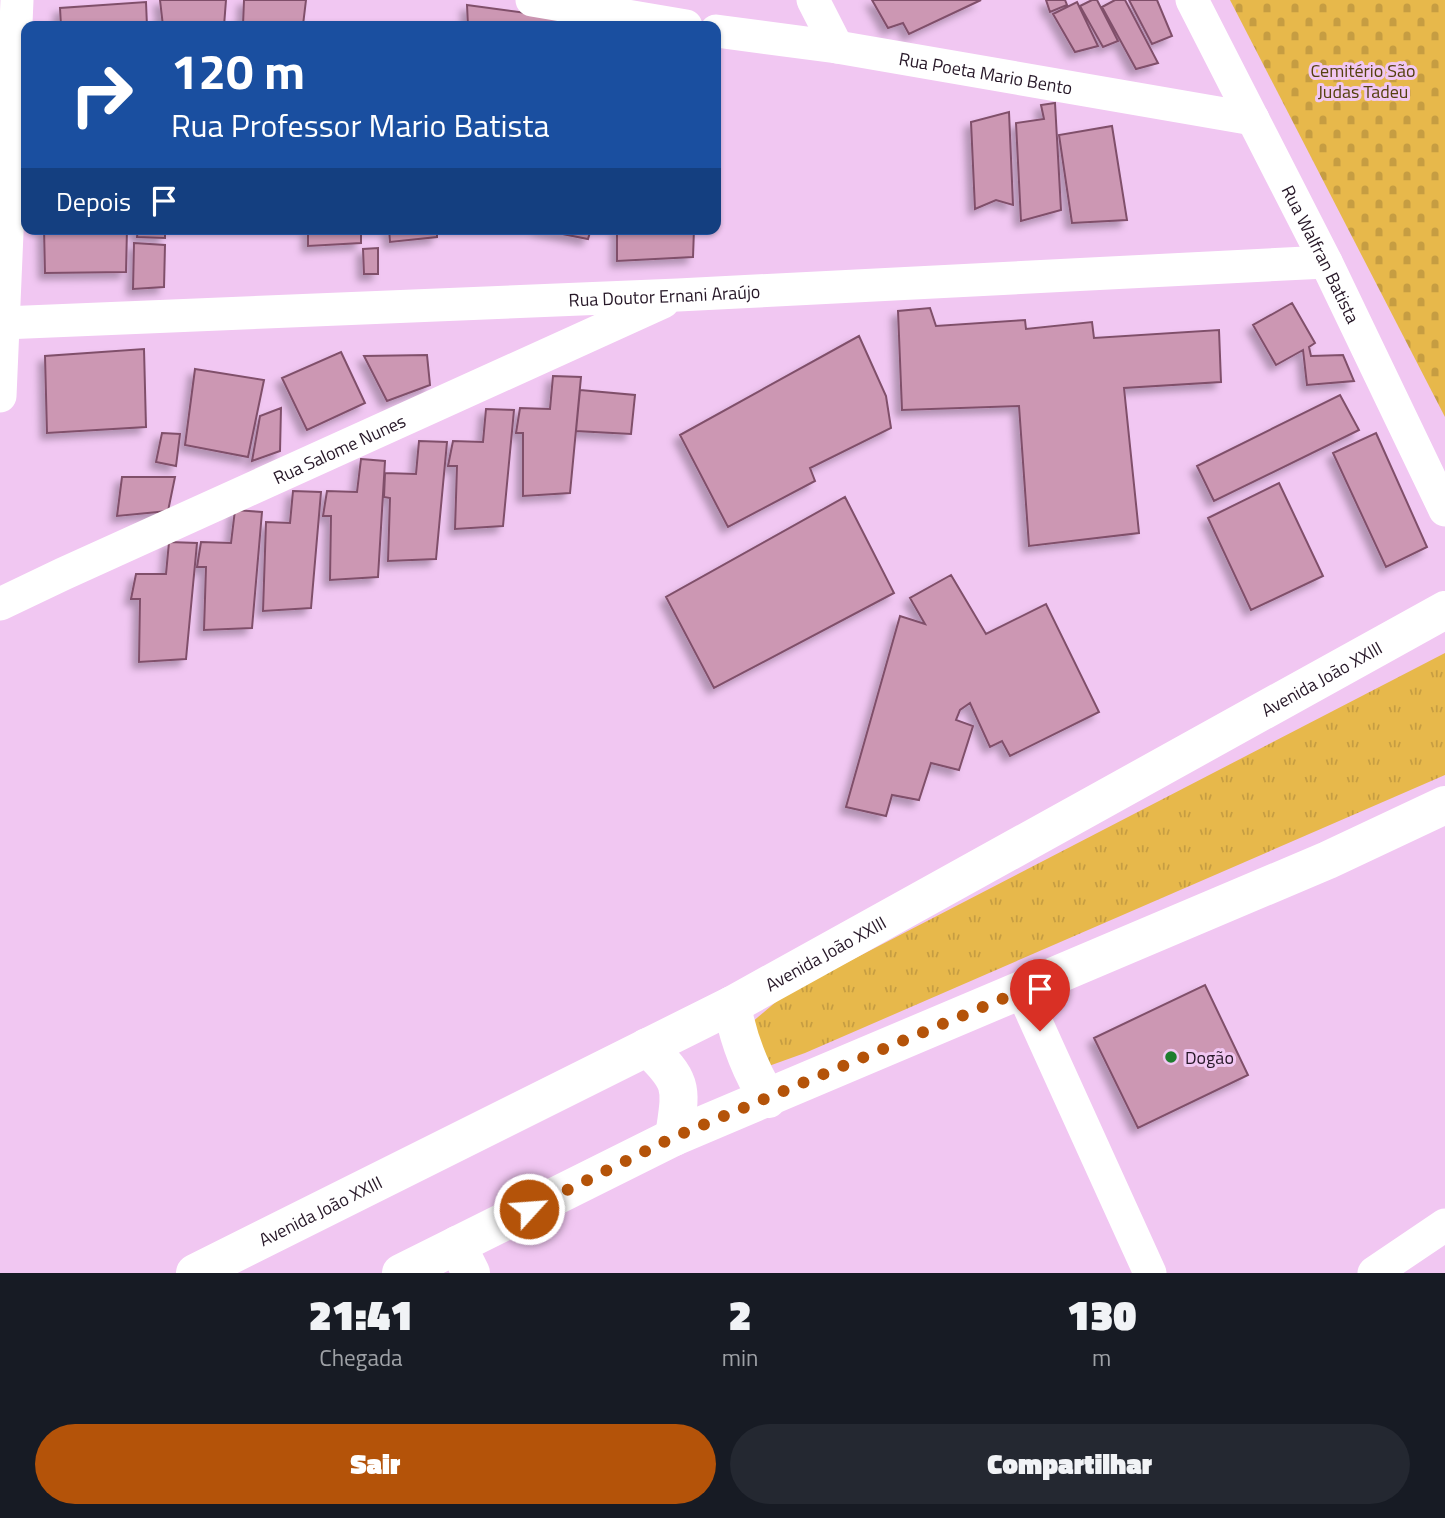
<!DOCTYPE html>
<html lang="pt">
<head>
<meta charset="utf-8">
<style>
  body { margin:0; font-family:"Titillium Web",sans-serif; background:#242831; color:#f1f3f6; height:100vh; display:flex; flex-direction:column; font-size:26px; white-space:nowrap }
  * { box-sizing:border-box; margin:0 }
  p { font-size:23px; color:#9ea1a6 }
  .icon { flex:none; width:38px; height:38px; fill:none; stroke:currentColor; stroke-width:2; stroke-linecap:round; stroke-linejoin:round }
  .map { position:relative; height:1273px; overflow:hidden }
  .panel { display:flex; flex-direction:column; background:#171b24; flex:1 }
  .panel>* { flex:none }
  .top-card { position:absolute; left:21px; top:21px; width:700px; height:214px; border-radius:14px; box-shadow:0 2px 5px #0004; background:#1a4fa0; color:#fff; overflow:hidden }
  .pin { position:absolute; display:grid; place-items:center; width:60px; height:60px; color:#fff; margin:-72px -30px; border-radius:50% 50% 50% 0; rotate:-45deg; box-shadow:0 0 7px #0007 }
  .pin .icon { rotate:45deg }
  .me { position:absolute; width:77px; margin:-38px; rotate:64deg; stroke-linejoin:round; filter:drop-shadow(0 0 5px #0008) }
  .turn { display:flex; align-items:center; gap:24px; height:147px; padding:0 35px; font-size:32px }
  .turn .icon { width:91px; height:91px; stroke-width:2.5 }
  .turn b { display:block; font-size:49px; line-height:60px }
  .then { display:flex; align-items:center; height:66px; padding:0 35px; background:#0003; gap:14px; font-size:26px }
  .eta { display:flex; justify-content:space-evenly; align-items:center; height:119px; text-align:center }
  .eta b { font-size:42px; font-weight:800; line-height:49px }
  .cta { display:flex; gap:14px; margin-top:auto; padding:14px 35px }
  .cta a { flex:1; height:80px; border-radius:42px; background:#b45309; color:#fff; font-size:28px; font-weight:800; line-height:80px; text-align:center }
  .cta a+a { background:#242831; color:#f1f3f6 }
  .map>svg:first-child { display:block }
</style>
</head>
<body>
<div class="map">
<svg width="1445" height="1273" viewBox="0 0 1445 1273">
  <defs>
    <pattern id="cemetery-stones" width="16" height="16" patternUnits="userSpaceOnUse" patternTransform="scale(1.75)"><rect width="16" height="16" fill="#e7b84b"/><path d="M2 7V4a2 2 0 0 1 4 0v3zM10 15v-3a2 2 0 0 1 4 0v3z" fill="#c69d42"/></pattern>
    <pattern id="park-tufts" width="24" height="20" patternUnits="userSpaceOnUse" patternTransform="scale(1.75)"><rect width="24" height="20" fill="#e7b84b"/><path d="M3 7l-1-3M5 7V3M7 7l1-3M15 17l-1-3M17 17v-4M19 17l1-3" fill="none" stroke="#c69d42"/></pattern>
    <filter id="shadow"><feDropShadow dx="-6" dy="6" stdDeviation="3.5" flood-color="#0004"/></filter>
  </defs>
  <rect width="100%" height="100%" fill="#f1c7f2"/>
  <path fill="url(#cemetery-stones)" d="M 1230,0 L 1445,0 L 1445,417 Z"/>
  <path fill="url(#park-tufts)" d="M 1445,653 L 1445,775 L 805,1053 L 766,1067 L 751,1023 L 784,995 Z"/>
  <path fill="#cc97b3" stroke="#80506b" stroke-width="2" filter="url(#shadow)" d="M 160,0 L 226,0 L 224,26 L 163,26 Z
    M 244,0 L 306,0 L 303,25 L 243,25 Z
    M 872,0 L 981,0 L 909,34 L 903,23 L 888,28 Z
    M 1046,0 L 1065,0 L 1067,5 L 1050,12 Z
    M 1092,0 L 1097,0 L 1118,41 L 1103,47 L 1080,6 Z
    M 1115,0 L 1125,0 L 1158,63 L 1136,69 L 1102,7 Z
    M 1129,0 L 1157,0 L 1172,36 L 1152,44 Z
    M 146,2 L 147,26 L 61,26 L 60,8 Z
    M 1077,2 L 1098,46 L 1075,52 L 1053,14 Z
    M 467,5 L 616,25 L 616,26 L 468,26 Z
    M 1055,103 L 1061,210 L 1021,221 L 1016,123 L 1044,119 L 1041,105 Z
    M 1009,112 L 1013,205 L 996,200 L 975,209 L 971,122 Z
    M 1112,126 L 1127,220 L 1072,223 L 1059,135 Z
    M 44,229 L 127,229 L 126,272 L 45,273 Z
    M 138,229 L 165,229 L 165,238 L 137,237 Z
    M 308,229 L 361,229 L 361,243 L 308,246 Z
    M 389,229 L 437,229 L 437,237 L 390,242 Z
    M 537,229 L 591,229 L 588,239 Z
    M 617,229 L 694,229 L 693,257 L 617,261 Z
    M 134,243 L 165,245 L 164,287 L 133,289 Z
    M 378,248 L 378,274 L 364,274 L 363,249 Z
    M 1292,303 L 1315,343 L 1309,347 L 1311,356 L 1343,355 L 1354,381 L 1307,385 L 1303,350 L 1276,365 L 1253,325 Z
    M 930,308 L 936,326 L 1025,320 L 1026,329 L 1092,322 L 1094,338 L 1219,330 L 1221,382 L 1124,388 L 1139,533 L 1029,546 L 1019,406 L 902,410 L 898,311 Z
    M 859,336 L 886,396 L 891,428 L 810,468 L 815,481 L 728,527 L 680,435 Z
    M 144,349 L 146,427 L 47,433 L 45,356 Z
    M 341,352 L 365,403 L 307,430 L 282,378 Z
    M 427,355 L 430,385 L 387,401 L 364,356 Z
    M 195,369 L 264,380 L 248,457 L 185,445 Z
    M 553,376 L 581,377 L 570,493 L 523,496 L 523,433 L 516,433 L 520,408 L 550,409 Z
    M 580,390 L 635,395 L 631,434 L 576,431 Z
    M 1340,395 L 1359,430 L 1214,501 L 1197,466 Z
    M 281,408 L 280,451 L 252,461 L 260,416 Z
    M 486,409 L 514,410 L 503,526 L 455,529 L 457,466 L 448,466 L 453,441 L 483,442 Z
    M 162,433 L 180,434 L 176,466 L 156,462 Z
    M 1376,433 L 1427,547 L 1386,567 L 1333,453 Z
    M 419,441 L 447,442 L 436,559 L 388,561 L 390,498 L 384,497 L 385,473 L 416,474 Z
    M 361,459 L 385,461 L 378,577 L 330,580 L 331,516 L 323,516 L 327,491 L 357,492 Z
    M 122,477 L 175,477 L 168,511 L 117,516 Z
    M 1279,483 L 1323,576 L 1251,610 L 1208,518 Z
    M 293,491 L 321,492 L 311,608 L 263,611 L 266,522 L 290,523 Z
    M 845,497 L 894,593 L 714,688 L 666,597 Z
    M 235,510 L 262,512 L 252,628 L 204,630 L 206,567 L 197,567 L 201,542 L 231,543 Z
    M 169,542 L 197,543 L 186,659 L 139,662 L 140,599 L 131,599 L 136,574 L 166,574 Z
    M 951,575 L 986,634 L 1046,604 L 1099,712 L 1010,756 L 1002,741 L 990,747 L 970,703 L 960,710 L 956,720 L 973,726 L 959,770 L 931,763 L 919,800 L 892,795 L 886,816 L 846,807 L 900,616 L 925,624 L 910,598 Z
    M 1205,985 L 1248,1075 L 1138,1128 L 1094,1038 Z"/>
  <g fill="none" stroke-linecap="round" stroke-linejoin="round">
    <g stroke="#fff" stroke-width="33">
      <path d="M 532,0 L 686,26"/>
      <path d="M 813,0 L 837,47"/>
      <path id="s1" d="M 1192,0 L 1326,262 L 1445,510"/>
      <path id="s2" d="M 716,31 L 837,47 L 1253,119"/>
      <path id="s3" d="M 3,323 L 678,295 L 1326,262"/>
      <path d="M 0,396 L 17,0"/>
      <path id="s4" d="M 0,604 L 63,574 L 663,302"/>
      <path d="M 1022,991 L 1150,1273"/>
      <path d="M 1374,1273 L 1445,1225"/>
    </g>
    <path stroke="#fff" stroke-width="38" d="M 457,1245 L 471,1273"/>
    <g stroke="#fff" stroke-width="38">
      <path d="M 732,1005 C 738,1039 750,1070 768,1099"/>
      <path d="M 647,1047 C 685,1083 681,1088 674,1137"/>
      <path id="s5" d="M 195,1273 L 732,1005 L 1445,610"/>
      <path d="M 401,1273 L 674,1137 L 1328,860 L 1445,805"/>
    </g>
  </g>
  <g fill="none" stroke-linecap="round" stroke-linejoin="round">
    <path stroke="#b45309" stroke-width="12" stroke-dasharray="0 21.6" d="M 529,1209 L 674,1137 L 1021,991 L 1040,1031"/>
  </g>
  <circle fill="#1e7d2e" stroke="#f1c7f2" stroke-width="2.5" cx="1171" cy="1057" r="7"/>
  <g text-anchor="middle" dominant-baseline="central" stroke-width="6" stroke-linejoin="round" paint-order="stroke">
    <g font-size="18" fill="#54400e" stroke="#f1c7f2">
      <text x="1363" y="70">Cemitério São<tspan x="1363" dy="21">Judas Tadeu</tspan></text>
    </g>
    <g font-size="18" fill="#271828" stroke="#f1c7f2">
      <text stroke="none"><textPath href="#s2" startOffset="273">Rua Poeta Mario Bento</textPath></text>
      <text stroke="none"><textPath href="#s1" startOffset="285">Rua Walfran Batista</textPath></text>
      <text stroke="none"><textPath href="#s3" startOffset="662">Rua Doutor Ernani Araújo</textPath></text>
      <text stroke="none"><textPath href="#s4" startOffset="373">Rua Salome Nunes</textPath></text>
      <text stroke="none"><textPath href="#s5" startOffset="1274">Avenida João XXIII</textPath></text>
      <text stroke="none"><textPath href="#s5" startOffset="707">Avenida João XXIII</textPath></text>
      <text stroke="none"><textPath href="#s5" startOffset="140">Avenida João XXIII</textPath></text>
    </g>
    <g font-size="18" fill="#271828" stroke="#f1c7f2" text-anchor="start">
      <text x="1185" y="1057">Dogão</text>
    </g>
  </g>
</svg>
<div class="pin" style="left:1040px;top:1031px;background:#d93025"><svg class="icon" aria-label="arrive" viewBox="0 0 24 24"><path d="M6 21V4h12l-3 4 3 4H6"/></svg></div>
<svg class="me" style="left:529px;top:1209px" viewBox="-20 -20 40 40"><circle r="17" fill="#b45309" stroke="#fff" stroke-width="3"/><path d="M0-11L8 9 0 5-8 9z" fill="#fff"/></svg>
<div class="top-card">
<div class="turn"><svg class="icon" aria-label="right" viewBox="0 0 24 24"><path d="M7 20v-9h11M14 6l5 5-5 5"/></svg><div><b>120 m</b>Rua Professor Mario Batista</div></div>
<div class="then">Depois<svg class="icon" aria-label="arrive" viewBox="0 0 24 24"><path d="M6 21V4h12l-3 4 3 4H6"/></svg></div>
</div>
</div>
<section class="panel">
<div class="eta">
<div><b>21:41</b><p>Chegada</p></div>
<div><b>2</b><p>min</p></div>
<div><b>130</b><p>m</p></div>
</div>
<div class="cta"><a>Sair</a><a>Compartilhar</a></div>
</section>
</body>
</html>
